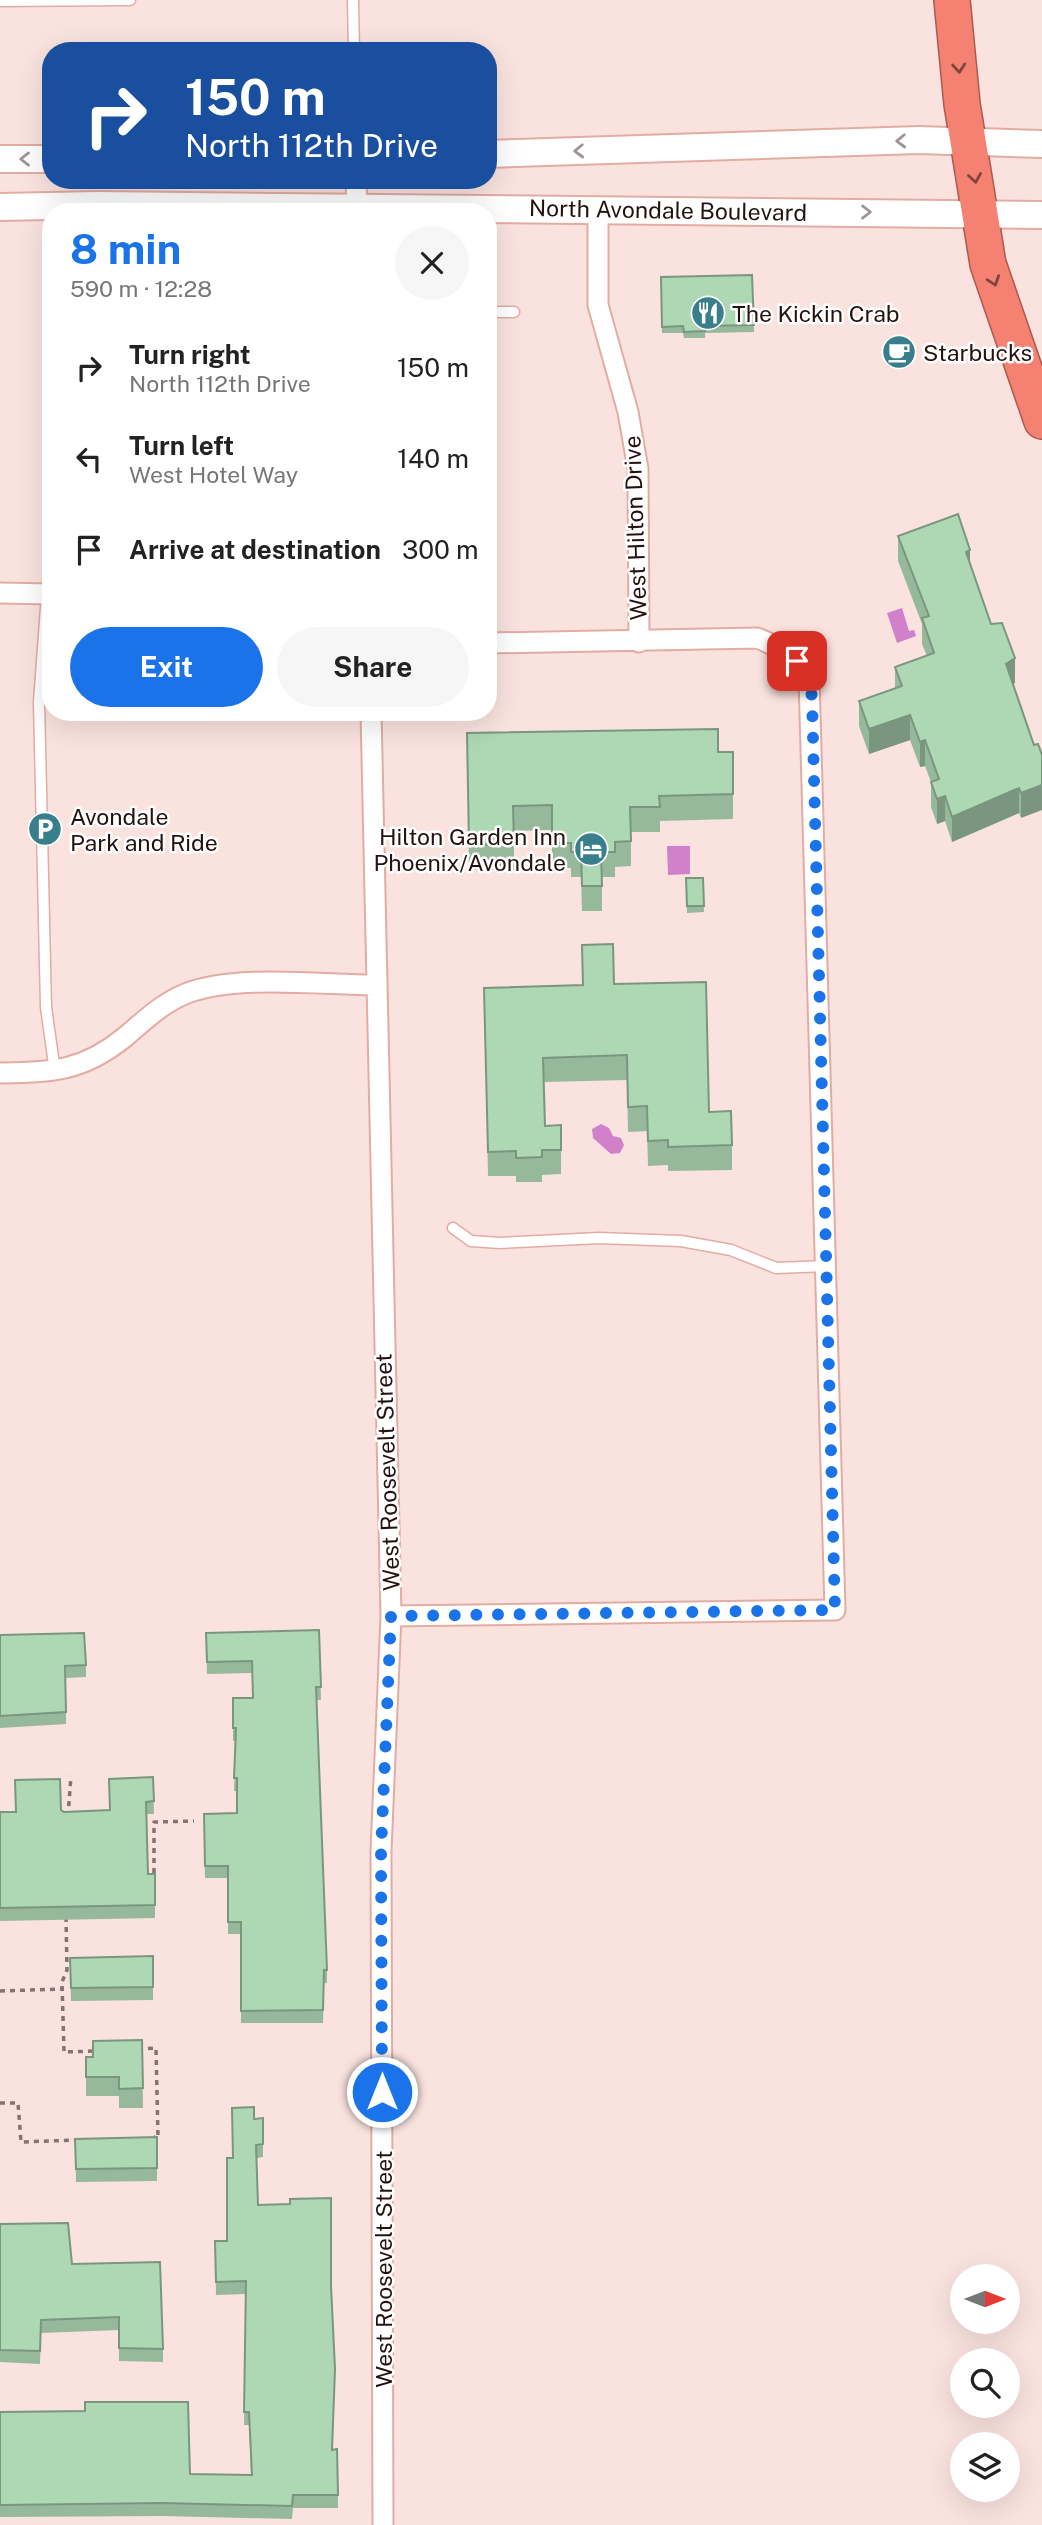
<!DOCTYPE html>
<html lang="en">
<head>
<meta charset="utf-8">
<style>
  body { margin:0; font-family:"Public Sans",sans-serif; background:#f6f6f6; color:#222; height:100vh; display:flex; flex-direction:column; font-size:26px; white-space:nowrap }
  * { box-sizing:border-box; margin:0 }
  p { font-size:23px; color:#767676 }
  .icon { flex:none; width:38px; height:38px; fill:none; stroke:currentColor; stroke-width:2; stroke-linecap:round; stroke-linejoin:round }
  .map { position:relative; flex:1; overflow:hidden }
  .sheet { position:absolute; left:42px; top:203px; width:455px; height:518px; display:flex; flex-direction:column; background:#fff; border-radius:28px; box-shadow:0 7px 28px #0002 }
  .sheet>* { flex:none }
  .guide { position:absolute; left:42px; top:42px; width:455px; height:147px; border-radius:28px; box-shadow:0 7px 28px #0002; background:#1a4fa0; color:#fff; overflow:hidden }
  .needle { width:46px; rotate:90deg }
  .buttons { position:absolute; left:950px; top:2264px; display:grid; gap:14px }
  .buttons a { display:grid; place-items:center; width:70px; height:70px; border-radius:50%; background:#fff; box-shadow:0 7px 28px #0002; font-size:35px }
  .pin { position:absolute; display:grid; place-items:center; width:60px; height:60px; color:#fff; margin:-30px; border-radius:14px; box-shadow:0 4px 10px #0006 }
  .me { position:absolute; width:77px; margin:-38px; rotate:0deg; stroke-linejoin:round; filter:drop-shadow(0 0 5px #0008) }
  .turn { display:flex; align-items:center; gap:24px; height:147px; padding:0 28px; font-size:32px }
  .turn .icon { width:91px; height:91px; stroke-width:2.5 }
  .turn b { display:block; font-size:49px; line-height:60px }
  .round { display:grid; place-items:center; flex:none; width:74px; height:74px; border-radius:37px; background:#f6f6f6 }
  .headline { display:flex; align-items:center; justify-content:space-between; height:119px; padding:0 28px }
  h1 { font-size:42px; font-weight:700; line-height:52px; color:#1a73e8 }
  .button { display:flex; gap:14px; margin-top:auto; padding:14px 28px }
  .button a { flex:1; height:80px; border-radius:42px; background:#1a73e8; color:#fff; font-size:28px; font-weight:700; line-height:80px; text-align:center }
  .button a+a { background:#f6f6f6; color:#222 }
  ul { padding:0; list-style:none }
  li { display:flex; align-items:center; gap:21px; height:91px; padding:0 28px }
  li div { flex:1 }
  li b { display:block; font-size:26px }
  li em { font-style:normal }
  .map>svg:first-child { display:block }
</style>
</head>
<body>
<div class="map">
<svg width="1042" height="2525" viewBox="0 0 1042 2525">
  <rect width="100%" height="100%" fill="#fae3df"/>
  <path fill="#d081ca" d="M 902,608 L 909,631 L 914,630 L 916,636 L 897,643 L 887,613 Z
    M 667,846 L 690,846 L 690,874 L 668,875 Z
    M 601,1124 L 609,1128 L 613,1136 L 621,1138 L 624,1145 L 620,1153 L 611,1154 L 593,1138 L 592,1129 Z"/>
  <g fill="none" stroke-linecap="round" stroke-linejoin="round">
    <g stroke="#e2aca3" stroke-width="13">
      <path id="lane" d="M 353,0 L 354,51
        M 0,1 L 130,0
        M 488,312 L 514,312
        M 47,594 L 39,702 L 46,1007 L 55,1072
        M 453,1228 L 471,1241 L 500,1243 L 599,1238 L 681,1241 L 731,1250 L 776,1268 L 827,1266"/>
    </g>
    <g stroke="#e2aca3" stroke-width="23">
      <path id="street" d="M 356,180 L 357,212
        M 598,209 L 598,305 L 628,412 L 638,469 L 639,642
        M 0,593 L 51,594
        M 371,712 L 391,1616 L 381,1851 L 383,2525
        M 0,1073 C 52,1072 82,1072 125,1037 C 144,1021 161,1004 185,994 C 235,974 321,985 376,985
        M 391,1616 L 835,1610 L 809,677 C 795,658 779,646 757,638 L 488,643"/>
    </g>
    <g stroke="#e2aca3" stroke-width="30">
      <path id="secondary" d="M 488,154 L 919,140 L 1042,144
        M 0,159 L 51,159
        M 0,207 L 98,205 L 1042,215"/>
    </g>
    <g stroke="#ac5a4f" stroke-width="38">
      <path id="highway" d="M 952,0 L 962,104 L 988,264 L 1042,421"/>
    </g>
    <path stroke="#86726f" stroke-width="3.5" stroke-dasharray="5 5" stroke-linecap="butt" d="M 68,1816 L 71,1776
      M 154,1883 L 154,1822 L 194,1821
      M 66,1917 L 67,1970 L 62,1982 L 64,2052 L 95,2051
      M 0,1991 L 62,1989
      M 138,2049 L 156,2048 L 158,2137 L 154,2137
      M 0,2103 L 18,2103 L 21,2142 L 77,2140"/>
    <use href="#lane" stroke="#fff" stroke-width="10"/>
    <use href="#street" stroke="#fff" stroke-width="19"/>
    <use href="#secondary" stroke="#fff" stroke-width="26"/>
    <use href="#highway" stroke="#f48171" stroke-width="35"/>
  </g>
  <path fill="#96b99b" d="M 752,275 L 754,332 L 705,333 L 705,338 L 684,338 L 683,333 L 662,333 L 661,277 Z
    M 898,536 L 970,566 L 991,624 L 1015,683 L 1013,684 L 1034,745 L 1021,818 L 1019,813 L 952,842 L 945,821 L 937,824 L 931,807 L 931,782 L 925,766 L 920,767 L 910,740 L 869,754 L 859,726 L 859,701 L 895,688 L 895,667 L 927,656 L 922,644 L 922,624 L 898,561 Z
    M 467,733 L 718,752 L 733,752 L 733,819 L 660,821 L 660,832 L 631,832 L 631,866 L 615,867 L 615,877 L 602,877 L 602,911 L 582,911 L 581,877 L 571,877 L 571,868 L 552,868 L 552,830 L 514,831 L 514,870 L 469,870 Z
    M 686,878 L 703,878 L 704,912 L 687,913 Z
    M 582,945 L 614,984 L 709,1112 L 732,1145 L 732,1170 L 668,1171 L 668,1165 L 648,1166 L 647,1131 L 628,1132 L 627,1080 L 544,1082 L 545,1126 L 561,1150 L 561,1174 L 542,1175 L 542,1182 L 516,1182 L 516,1176 L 488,1176 L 484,988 L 582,985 Z
    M 319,1630 L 321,1700 L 317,1700 L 327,1970 L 327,1983 L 324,1983 L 323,2023 L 241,2023 L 241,1934 L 228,1934 L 228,1878 L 205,1878 L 204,1826 L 237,1813 L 237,1791 L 234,1791 L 236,1741 L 233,1741 L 233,1698 L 253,1698 L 252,1673 L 207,1674 L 206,1633 Z
    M 0,1635 L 86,1665 L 86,1677 L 66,1678 L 66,1724 L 0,1728 Z
    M 153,1777 L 154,1814 L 146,1814 L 148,1874 L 155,1874 L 155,1918 L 0,1921 L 0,1812 L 61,1810 L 64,1812 L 110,1810 L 109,1779 Z
    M 153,1956 L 153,2000 L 71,2001 L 70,1958 Z
    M 142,2040 L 143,2108 L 119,2108 L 119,2096 L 86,2096 L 86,2057 L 93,2057 Z
    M 263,2118 L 263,2157 L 257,2158 L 258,2205 L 331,2287 L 335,2382 L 332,2450 L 337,2449 L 338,2508 L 293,2508 L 292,2519 L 162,2516 L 0,2517 L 0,2412 L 190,2474 L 251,2475 L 249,2425 L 244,2425 L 246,2294 L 216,2295 L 215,2241 L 227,2241 L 233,2158 L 254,2119 Z
    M 157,2137 L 157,2181 L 76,2182 L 75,2139 Z
    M 0,2224 L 72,2264 L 163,2349 L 163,2362 L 119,2361 L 119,2330 L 41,2333 L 40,2364 L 0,2362 Z"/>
  <path fill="#7a967e" d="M 492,367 L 492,386 L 489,427 L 489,407 Z
    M 970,550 L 970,575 L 966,552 Z
    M 1015,658 L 1015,683 L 1006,689 L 1006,664 Z
    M 910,715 L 910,740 L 869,754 L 869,729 Z
    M 925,740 L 925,766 L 920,767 L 920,742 Z
    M 1042,785 L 1042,810 L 1021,818 L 1021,793 Z
    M 1019,788 L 1019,813 L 952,842 L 952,817 Z
    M 945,796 L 945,821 L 937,824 L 937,799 Z"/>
  <path fill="#aed7b4" stroke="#7a967e" stroke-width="2" d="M 752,275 L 754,325 L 705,326 L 705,331 L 684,332 L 683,326 L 662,327 L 661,277 Z
    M 488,319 L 492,367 L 489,407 L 488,407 Z
    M 958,514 L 970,550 L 966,552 L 991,624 L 1002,623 L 1015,658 L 1006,664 L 1034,745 L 1038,744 L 1042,755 L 1042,785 L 1021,793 L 1019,788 L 952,817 L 945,796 L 937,799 L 931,782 L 939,779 L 925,740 L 920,742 L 910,715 L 869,729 L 859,701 L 902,686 L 895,667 L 934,653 L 922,618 L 929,616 L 898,536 Z
    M 718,729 L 718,752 L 733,752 L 733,794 L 659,796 L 660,807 L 630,807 L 631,841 L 615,842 L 615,852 L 601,852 L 602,886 L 582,886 L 581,852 L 571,852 L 571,843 L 552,843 L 552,805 L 513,806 L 514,844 L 469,845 L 467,733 Z
    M 686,878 L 703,878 L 704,906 L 687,906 Z
    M 613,944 L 614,984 L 706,982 L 709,1112 L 731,1111 L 732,1145 L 668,1147 L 668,1140 L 648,1141 L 647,1106 L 628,1107 L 627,1055 L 543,1058 L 545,1126 L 561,1125 L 561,1150 L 542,1150 L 542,1157 L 516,1158 L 516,1151 L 488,1152 L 484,988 L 583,985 L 582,945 Z
    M 319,1630 L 321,1687 L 316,1687 L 327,1970 L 324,1970 L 323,2010 L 241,2011 L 241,1922 L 228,1922 L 228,1866 L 205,1866 L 204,1814 L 237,1813 L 237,1778 L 234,1778 L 236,1728 L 233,1728 L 233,1698 L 253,1698 L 252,1661 L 207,1662 L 206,1633 Z
    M 84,1633 L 86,1665 L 65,1666 L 66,1712 L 0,1716 L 0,1635 Z
    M 153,1777 L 154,1801 L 146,1802 L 148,1874 L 155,1874 L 155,1905 L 0,1908 L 0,1812 L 16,1812 L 15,1780 L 60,1779 L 61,1810 L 64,1812 L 110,1810 L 109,1779 Z
    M 153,1956 L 153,1987 L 71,1988 L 70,1958 Z
    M 142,2040 L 143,2088 L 119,2089 L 119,2077 L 86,2077 L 86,2057 L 93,2057 L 93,2041 Z
    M 254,2107 L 254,2119 L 263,2118 L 263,2144 L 256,2145 L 258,2205 L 290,2204 L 290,2199 L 331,2198 L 331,2286 L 335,2369 L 332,2450 L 337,2449 L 338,2495 L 293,2495 L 292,2506 L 162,2503 L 0,2505 L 0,2412 L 85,2411 L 85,2402 L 188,2402 L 190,2474 L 252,2475 L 249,2412 L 244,2412 L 246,2281 L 216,2282 L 215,2241 L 227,2241 L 227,2158 L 233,2158 L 232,2108 Z
    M 157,2137 L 157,2168 L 76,2169 L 75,2139 Z
    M 68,2223 L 72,2264 L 160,2262 L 163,2349 L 119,2348 L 119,2317 L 41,2320 L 40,2351 L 0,2350 L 0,2224 Z"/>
  <defs><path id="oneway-chevron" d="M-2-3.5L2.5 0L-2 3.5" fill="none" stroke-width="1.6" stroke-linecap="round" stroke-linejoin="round" transform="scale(1.75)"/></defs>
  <g stroke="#82443c">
    <use href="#oneway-chevron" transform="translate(959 68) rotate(85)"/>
    <use href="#oneway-chevron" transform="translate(975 178) rotate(81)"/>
    <use href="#oneway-chevron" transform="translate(994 281) rotate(71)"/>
  </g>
  <g stroke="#9d9493">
    <use href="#oneway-chevron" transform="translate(901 141) rotate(178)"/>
    <use href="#oneway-chevron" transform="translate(579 151) rotate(178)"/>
    <use href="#oneway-chevron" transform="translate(25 159) rotate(180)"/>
    <use href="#oneway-chevron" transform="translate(866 212)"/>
  </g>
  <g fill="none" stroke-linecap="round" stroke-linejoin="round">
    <path stroke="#1a73e8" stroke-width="12" stroke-dasharray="0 21.6" d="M 382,2092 L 381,1851 L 391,1616 L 835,1610 L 812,698 L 809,677 L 797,661"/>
  </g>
  <defs>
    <g id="restaurant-disc" transform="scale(1.75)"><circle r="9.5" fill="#397f8b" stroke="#fff"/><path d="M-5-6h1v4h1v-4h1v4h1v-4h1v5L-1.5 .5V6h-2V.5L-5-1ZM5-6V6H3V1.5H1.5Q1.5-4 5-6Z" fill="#fff"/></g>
    <g id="cafe-disc" transform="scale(1.75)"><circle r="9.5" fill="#397f8b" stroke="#fff"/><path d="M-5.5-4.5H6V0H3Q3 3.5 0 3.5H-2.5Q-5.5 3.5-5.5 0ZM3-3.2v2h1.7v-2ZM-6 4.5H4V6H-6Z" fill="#fff"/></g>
    <g id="parking-disc" transform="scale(1.75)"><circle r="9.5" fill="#397f8b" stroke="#fff"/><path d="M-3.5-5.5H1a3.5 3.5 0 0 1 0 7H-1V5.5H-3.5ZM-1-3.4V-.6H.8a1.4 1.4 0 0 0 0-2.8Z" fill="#fff"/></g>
    <g id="hotel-disc" transform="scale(1.75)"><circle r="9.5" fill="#397f8b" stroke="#fff"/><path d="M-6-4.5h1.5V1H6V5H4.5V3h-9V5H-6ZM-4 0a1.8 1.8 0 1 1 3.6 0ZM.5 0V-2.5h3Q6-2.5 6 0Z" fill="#fff"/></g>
  </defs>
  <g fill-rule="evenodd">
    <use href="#restaurant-disc" x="708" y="313"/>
    <use href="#cafe-disc" x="899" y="352"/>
    <use href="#parking-disc" x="45" y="829"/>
    <use href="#hotel-disc" x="591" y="849"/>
  </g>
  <g text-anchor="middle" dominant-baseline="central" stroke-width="5" stroke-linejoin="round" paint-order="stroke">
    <g font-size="23" fill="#251210" stroke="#fff">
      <text transform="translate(668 210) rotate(1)">North Avondale Boulevard</text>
      <text transform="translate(635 528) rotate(-92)">West Hilton Drive</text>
      <text transform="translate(387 1472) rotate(-92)">West Roosevelt Street</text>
      <text transform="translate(383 2269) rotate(-90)">West Roosevelt Street</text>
    </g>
    <g font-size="23" fill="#251210" stroke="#fff" text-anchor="start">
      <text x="732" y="313">The Kickin Crab</text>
      <text x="923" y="352">Starbucks</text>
      <text x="70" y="816">Avondale<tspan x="70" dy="26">Park and Ride</tspan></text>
      <text x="566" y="836" text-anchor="end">Hilton Garden Inn<tspan x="566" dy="26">Phoenix/Avondale</tspan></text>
    </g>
  </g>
</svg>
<div class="buttons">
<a><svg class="needle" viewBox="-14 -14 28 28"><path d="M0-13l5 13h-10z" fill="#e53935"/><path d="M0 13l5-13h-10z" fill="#767676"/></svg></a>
<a><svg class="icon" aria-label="search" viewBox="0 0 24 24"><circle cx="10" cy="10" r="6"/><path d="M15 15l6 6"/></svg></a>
<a><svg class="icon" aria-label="layers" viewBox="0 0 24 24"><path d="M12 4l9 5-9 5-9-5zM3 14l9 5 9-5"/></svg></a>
</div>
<div class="pin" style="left:797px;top:661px;background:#d93025"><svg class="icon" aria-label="arrive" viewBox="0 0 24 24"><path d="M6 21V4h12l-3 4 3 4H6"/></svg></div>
<svg class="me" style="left:382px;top:2092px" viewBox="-20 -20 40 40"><circle r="17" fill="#1a73e8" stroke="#fff" stroke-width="3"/><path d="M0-11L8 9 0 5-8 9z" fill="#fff"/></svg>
<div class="guide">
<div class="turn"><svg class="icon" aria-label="right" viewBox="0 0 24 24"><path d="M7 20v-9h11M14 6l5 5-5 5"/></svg><div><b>150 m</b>North 112th Drive</div></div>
</div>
<section class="sheet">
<div class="headline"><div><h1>8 min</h1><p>590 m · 12:28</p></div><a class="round"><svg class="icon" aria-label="close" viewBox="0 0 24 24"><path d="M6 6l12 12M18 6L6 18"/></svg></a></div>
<ul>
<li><svg class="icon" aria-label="right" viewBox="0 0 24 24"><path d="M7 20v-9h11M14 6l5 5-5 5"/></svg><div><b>Turn right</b><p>North 112th Drive</p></div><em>150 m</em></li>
<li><svg class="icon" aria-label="left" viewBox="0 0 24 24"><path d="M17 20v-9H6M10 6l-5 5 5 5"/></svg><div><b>Turn left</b><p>West Hotel Way</p></div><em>140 m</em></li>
<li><svg class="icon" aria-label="arrive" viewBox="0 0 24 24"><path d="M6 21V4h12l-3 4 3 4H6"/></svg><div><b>Arrive at destination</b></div><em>300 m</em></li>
</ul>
<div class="button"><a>Exit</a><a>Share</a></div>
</section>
</div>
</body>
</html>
